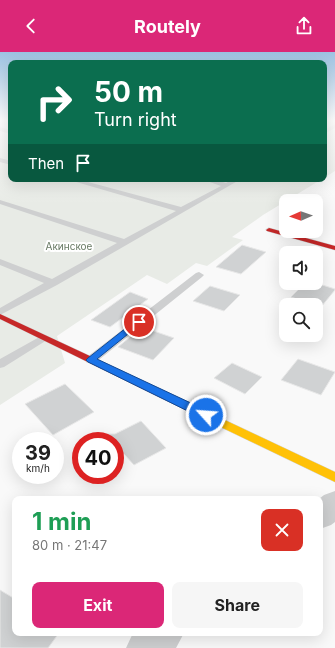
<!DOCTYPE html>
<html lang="en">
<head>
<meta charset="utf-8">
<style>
  body { margin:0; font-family:Inter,sans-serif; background:#f6f6f6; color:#222; height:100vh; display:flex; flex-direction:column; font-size:15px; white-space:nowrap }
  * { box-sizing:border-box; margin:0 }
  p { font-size:13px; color:#767676 }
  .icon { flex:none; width:22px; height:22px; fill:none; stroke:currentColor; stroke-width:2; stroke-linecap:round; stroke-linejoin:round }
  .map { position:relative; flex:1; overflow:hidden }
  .panel { position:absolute; left:12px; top:444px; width:311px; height:140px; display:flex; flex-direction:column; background:#fff; border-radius:8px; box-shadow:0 4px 16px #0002 }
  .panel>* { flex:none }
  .top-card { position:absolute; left:8px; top:8px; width:319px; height:122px; border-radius:8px; box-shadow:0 4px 16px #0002; background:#0b6e4f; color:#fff; overflow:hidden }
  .needle { width:26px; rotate:268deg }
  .fabs { position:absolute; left:279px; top:142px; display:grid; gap:8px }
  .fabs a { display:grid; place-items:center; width:44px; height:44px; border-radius:8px; background:#fff; box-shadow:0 4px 16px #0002; font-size:20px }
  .speed { position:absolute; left:12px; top:380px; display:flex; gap:8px; font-size:20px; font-weight:700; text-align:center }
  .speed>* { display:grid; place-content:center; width:52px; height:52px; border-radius:50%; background:#fff; box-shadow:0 4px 16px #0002; line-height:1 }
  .speed small { font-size:10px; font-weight:400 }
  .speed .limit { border:6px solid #d22; background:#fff; color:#111 }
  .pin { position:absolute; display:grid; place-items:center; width:34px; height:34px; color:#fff; margin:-17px; border:2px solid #fff; border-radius:50%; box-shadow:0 1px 4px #0007 }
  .me { position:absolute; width:44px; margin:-22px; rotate:296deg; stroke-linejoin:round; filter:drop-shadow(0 0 3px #0008) }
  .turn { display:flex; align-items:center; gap:14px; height:84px; padding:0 20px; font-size:18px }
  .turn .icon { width:52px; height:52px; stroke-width:2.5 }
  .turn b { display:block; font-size:28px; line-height:34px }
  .then { display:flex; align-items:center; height:38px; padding:0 20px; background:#0003; gap:8px; font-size:15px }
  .round { display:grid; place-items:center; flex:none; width:42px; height:42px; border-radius:8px; background:#f6f6f6 }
  .overview { display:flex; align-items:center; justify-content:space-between; height:68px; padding:0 20px }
  h1 { font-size:24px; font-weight:700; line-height:30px; color:#1e9e55 }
  .cta { display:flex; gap:8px; margin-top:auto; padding:8px 20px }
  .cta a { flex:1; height:46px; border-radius:8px; background:#db2777; color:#fff; font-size:16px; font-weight:700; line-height:46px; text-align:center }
  .cta a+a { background:#f6f6f6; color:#222 }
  header { display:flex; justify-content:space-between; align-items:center; height:52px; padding:0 20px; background:#db2777; color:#fff; font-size:18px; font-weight:700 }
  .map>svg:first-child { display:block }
</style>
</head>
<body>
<header><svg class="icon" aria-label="back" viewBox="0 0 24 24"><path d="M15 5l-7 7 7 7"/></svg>Routely<svg class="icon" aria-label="share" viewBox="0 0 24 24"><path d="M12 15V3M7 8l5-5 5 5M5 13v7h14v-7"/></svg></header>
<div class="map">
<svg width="335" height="596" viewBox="0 0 335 596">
  <rect width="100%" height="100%" fill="#f9f9f9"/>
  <path fill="#e8ebe6" d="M 0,69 L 11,69 L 11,127 L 322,127 L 263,163 L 232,185 L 243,188 L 207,214 L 196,211 L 167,232 L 147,223 L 57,284 L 65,311 L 0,353 Z
    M 324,69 L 335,69 L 335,119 L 324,126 Z"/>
  <path fill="#d0d2d3" stroke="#e8e8e8" d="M 242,193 L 266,200 L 241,222 L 216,215 Z
    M 305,231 L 316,231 L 335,237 L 335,238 L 321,255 L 291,245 Z
    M 210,234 L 240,243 L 224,259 L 193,249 Z
    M 130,240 L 148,247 L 110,275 L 91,268 Z
    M 142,275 L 174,286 L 153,308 L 118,295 Z
    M 298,307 L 335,320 L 321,343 L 281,328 Z
    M 232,311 L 262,325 L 245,342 L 214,326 Z
    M 65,332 L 94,360 L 53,383 L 25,352 Z
    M 141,369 L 166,396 L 134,413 L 115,392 L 115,389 L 112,389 L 106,382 L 115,382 Z
    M 0,538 L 15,547 L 15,581 L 59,581 L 48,596 L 0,596 Z"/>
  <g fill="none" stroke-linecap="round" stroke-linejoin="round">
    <g stroke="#d5d6d7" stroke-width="1">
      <path id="slow" d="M 210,361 L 335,420 L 335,430 L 206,368 L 205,365 L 206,362 Z"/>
    </g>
    <g stroke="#d5d6d7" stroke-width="1">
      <path id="jam" d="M 269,176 L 335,194 L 335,198 L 267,179 L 266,178 Z
        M 0,262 L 214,362 L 215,365 L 214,368 L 206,368 L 0,267 Z"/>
    </g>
    <path fill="#cecfd0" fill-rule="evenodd" d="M 335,72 L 335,76 L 324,82 L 324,78 Z
      M 0,75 L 11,78 L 11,82 L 0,79 Z
      M 0,106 L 11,109 L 11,113 L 0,110 Z
      M 66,127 L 77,127 L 181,155 L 221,134 L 201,127 L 212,127 L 226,131 L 233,127 L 241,127 L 57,233 L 0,263 L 0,256 L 44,231 L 0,213 L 0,207 L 52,227 L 117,191 L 0,152 L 0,148 L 124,187 L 176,159 Z
      M 199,220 L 204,223 L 202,225 L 95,311 L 87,311 L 85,308 L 87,305 L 196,221 Z
      M 43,283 L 47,284 L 49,286 L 47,288 L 4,315 L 0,316 L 0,307 Z"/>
    <path fill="#cecfd0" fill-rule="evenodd" d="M 335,439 L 335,470 L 331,473 L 320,477 L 319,447 L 324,443 Z
      M 133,581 L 184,581 L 176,596 L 126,596 Z"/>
    <use href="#slow" fill="#ffc107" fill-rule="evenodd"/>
    <use href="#jam" fill="#c62828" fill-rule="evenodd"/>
  </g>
  <linearGradient id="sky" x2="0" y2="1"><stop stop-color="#9dc2e2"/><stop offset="0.45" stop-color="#fcfcfc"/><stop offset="1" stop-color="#fcfcfc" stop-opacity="0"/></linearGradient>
  <rect width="335" height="152" fill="url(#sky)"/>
  <path fill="#1a73e8" stroke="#114b97" d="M 136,268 L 139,268 L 143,270 L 97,307 L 210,360 L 211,363 L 210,366 L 202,366 L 88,310 L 86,308 L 88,306 Z"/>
  <g text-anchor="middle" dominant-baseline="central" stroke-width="4" stroke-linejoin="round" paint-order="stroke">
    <g font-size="10" fill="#687a64" stroke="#fff">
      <text x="69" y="194">Акинское</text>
    </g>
  </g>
</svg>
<div class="fabs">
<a><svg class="needle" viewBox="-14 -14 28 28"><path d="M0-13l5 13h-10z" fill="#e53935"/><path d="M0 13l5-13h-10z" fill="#767676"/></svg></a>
<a><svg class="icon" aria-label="sound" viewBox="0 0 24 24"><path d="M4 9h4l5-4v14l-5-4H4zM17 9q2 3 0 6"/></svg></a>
<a><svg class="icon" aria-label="search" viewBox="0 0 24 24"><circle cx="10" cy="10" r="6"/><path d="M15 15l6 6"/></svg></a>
</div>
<div class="speed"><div>39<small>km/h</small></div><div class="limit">40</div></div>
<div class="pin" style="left:139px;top:270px;background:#d93025"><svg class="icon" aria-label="arrive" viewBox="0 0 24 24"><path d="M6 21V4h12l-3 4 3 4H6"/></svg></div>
<svg class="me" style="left:206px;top:363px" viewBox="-20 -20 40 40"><circle r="17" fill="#1a73e8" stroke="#fff" stroke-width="3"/><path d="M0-11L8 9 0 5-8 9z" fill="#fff"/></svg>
<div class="top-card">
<div class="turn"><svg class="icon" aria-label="right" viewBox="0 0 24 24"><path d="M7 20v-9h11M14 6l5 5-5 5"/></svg><div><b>50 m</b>Turn right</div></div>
<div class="then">Then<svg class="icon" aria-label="arrive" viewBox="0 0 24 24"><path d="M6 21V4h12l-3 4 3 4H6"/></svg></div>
</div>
<section class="panel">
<div class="overview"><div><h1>1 min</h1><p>80 m · 21:47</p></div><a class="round" style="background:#d93025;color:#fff"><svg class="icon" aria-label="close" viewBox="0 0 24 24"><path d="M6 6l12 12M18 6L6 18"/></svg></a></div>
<div class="cta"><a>Exit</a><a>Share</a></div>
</section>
</div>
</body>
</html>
